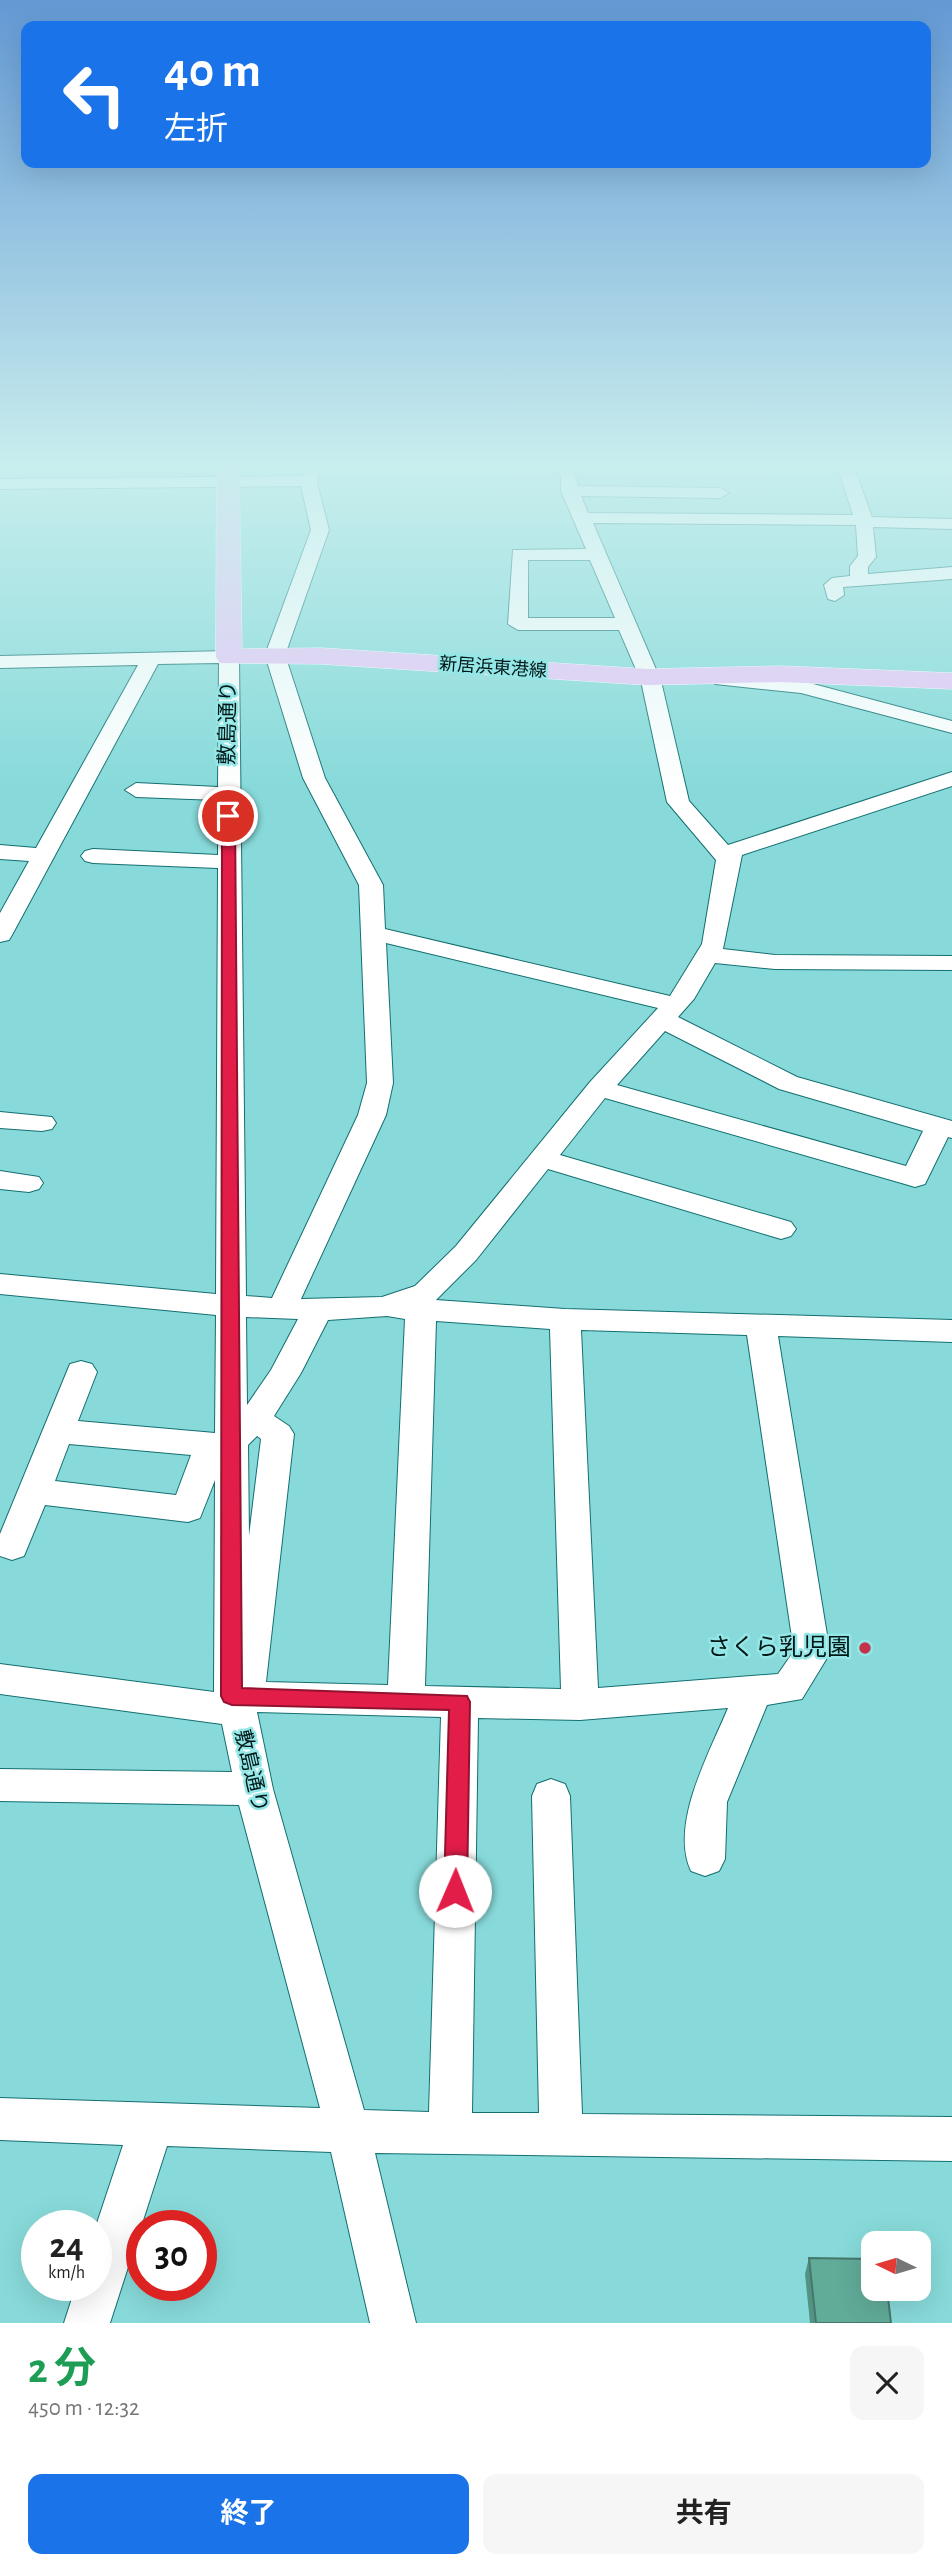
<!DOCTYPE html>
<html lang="ja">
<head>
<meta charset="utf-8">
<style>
  body { margin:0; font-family:"Alegreya Sans","Noto Sans JP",sans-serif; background:#f6f6f6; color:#222; height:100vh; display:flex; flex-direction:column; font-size:26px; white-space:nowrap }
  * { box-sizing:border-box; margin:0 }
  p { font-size:23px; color:#767676 }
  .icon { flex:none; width:38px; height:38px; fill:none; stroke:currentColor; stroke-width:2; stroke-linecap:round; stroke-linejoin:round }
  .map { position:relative; height:2323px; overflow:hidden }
  .panel { display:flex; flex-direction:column; background:#fff; flex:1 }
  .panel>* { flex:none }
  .banner { position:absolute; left:21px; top:21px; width:910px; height:147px; border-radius:14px; box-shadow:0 7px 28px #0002; background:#1a73e8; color:#fff; overflow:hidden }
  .needle { width:46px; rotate:275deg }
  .buttons { position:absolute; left:861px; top:2231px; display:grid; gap:14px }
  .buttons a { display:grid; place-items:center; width:70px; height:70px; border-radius:14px; background:#fff; box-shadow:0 7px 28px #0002; font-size:35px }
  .speed { position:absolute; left:21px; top:2210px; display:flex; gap:14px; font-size:35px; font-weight:700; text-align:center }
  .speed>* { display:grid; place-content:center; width:91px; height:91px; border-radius:50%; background:#fff; box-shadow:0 7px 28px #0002; line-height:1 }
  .speed small { font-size:18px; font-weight:400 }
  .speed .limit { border:10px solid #d22; background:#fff; color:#111 }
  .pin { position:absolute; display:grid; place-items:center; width:60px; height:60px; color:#fff; margin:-30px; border:4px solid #fff; border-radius:50%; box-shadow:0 2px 7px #0007 }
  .me { position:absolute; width:77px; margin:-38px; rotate:1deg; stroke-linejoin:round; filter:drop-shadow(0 0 5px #0008) }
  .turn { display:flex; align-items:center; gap:24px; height:147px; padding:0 28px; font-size:32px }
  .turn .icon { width:91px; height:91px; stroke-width:2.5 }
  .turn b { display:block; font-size:49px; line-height:60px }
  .round { display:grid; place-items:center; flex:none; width:74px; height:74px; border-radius:14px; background:#f6f6f6 }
  .head { display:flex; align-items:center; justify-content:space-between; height:119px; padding:0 28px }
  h1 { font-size:42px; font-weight:700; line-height:52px; color:#1e9e55 }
  .button { display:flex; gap:14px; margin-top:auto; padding:14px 28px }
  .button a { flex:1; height:80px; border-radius:14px; background:#1a73e8; color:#fff; font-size:28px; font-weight:700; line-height:80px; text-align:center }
  .button a+a { background:#f6f6f6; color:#222 }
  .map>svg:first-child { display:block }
</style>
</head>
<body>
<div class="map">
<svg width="952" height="2323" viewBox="0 0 952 2323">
  <rect width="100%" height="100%" fill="#88dada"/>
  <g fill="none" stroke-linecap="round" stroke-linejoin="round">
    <g stroke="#136f70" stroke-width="2">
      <path id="minor" d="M 306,462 L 322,462 L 317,483 L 329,530 L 285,655 L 325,778 L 383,885 L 385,929 L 670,996 L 702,944 L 716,860 L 667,802 L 641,681 L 619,630 L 518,630 L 508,624 L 513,550 L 586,549 L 561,491 L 561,476 L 555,462 L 571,462 L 578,486 L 720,488 L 729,493 L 720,498 L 581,496 L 588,513 L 853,515 L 836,462 L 852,462 L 872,517 L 952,519 L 952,529 L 873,527 L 876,557 L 868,567 L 868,574 L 952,567 L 952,579 L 843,587 L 844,595 L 835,601 L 828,599 L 824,585 L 832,578 L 850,576 L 850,566 L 858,556 L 856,525 L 593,523 L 661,681 L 689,801 L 728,845 L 952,772 L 952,786 L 742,855 L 723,949 L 775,955 L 952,956 L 952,970 L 775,969 L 715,963 L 694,999 L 678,1017 L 797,1077 L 952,1121 L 952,1138 L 948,1137 L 925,1184 L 915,1187 L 905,1184 L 605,1098 L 560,1155 L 791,1222 L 796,1229 L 791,1236 L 781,1239 L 771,1236 L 548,1169 L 476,1260 L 436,1300 L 565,1309 L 952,1320 L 952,1342 L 778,1336 L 830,1653 L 802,1699 L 767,1705 L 727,1802 L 725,1859 L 719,1871 L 705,1876 L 691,1871 C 669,1824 710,1752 728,1708 L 580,1720 L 478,1718 L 472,2113 L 539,2113 L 532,1796 L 537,1784 L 551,1779 L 565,1784 L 570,1796 L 582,2114 L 952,2117 L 952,2161 L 375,2153 L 416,2323 L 370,2323 L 331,2152 L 167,2146 L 110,2323 L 64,2323 L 76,2286 L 96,2286 L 96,2226 L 123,2145 L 0,2140 L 0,2098 L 320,2108 L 239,1805 L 0,1801 L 0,1769 L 232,1772 L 222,1724 L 0,1694 L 0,1664 L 214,1692 L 215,1480 L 200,1518 L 188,1522 L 45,1505 L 24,1556 L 12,1560 L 0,1556 L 0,1534 L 70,1364 L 81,1361 L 92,1364 L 97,1372 L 78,1421 L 215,1433 L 216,1315 L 0,1294 L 0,1274 L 216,1294 L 218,868 L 93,863 L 85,861 L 81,856 L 85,851 L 93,849 L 218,855 L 218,800 L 136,797 L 125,790 L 136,783 L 218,787 L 219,663 L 158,664 L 12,935 L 9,940 L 0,942 L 0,913 L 29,861 L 0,859 L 0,845 L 36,848 L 138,665 L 0,668 L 0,656 L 229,651 L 239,657 L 246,1296 L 272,1298 L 358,1115 L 367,1083 L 359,885 L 303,778 L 265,655 L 311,530 L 301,486 L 0,489 L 0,479 L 302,476 ZM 528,560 L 590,560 L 615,618 L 528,618 ZM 386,943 L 658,1008 L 590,1082 L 456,1246 L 415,1286 L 382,1297 L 301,1299 L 386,1115 L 393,1083 ZM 665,1031 L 779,1089 L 923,1131 L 906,1166 L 617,1085 ZM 387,1316 L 405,1319 L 388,1685 L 266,1682 L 294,1434 L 289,1426 L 274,1416 L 301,1373 L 328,1320 ZM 246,1317 L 298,1319 L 271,1370 L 247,1405 ZM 436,1321 L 550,1329 L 561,1689 L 425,1686 ZM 581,1330 L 747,1335 L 794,1651 L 778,1674 L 598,1688 ZM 257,1436 L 261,1439 L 249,1536 L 248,1445 ZM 69,1444 L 191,1455 L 176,1495 L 55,1481 ZM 257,1712 L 441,1717 L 429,2112 L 364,2110 L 273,1789 Z
        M 722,674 L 802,681 L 952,721 L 952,733 L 801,693 L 715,684 L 712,680 L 715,676 Z
        M 0,1112 L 52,1117 L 56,1123 L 52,1129 L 42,1131 L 0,1128 Z
        M 0,1171 L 39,1177 L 43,1183 L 39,1189 L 29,1192 L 0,1189 Z"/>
    </g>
    <g stroke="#fff" stroke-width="1">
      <path id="major" d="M 217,462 L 239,462 L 242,649 L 321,648 L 647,669 L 780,666 L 952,673 L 952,689 L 780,682 L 647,685 L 321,664 L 220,663 L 216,657 Z"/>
    </g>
    <use href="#minor" fill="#fff" fill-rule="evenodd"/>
    <use href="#major" fill="#e9c7f7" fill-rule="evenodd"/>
  </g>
  <path fill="#539384" d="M 809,2258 L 891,2323 L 810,2323 L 805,2274 Z"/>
  <path fill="#61ab99" stroke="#44786b" stroke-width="2" d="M 809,2258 L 873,2259 L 873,2289 L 887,2289 L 891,2323 L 816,2323 Z"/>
  <linearGradient id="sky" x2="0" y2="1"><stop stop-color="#6399d4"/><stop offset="0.59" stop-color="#c9eeee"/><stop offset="1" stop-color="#c9eeee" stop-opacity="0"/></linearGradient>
  <rect width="952" height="787" fill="url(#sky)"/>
  <path fill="#e11d48" stroke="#92132f" stroke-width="2" d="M 228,813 L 235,816 L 242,1688 L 467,1696 L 470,1702 L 467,1891 L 463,1898 L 455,1901 L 447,1898 L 444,1891 L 449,1710 L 232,1705 L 224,1702 L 221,1696 L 222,816 Z"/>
  <circle fill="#c3334c" stroke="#95e7e7" stroke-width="2.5" cx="865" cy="1648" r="7"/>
  <g text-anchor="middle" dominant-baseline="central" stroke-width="5" stroke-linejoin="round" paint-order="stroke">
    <g font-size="18" fill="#001717" stroke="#95e7e7">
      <text transform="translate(493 668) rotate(4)">新居浜東港線</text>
    </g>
    <g font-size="21" fill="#001717" stroke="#95e7e7">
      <text transform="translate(228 723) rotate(-89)">敷島通り</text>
      <text transform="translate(251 1771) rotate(77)">敷島通り</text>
    </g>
    <g font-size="24" fill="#001717" stroke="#95e7e7" text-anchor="end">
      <text x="851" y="1648">さくら乳児園</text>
    </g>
  </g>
</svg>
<div class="buttons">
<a><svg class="needle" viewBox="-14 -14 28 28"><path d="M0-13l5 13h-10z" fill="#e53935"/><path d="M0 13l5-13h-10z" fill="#767676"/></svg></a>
</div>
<div class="speed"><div>24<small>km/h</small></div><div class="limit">30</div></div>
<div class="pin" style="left:228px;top:816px;background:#d93025"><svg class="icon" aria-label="arrive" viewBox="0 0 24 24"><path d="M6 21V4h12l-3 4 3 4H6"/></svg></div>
<svg class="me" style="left:455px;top:1891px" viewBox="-20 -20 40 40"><circle r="19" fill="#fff"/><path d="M0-13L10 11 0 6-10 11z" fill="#e11d48"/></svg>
<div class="banner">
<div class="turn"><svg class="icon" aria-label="left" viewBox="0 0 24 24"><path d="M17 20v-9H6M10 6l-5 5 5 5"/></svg><div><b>40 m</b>左折</div></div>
</div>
</div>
<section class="panel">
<div class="head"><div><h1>2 分</h1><p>450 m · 12:32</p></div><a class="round"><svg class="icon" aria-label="close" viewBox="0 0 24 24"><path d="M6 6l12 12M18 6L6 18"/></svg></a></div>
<div class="button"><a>終了</a><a>共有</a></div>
</section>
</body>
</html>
